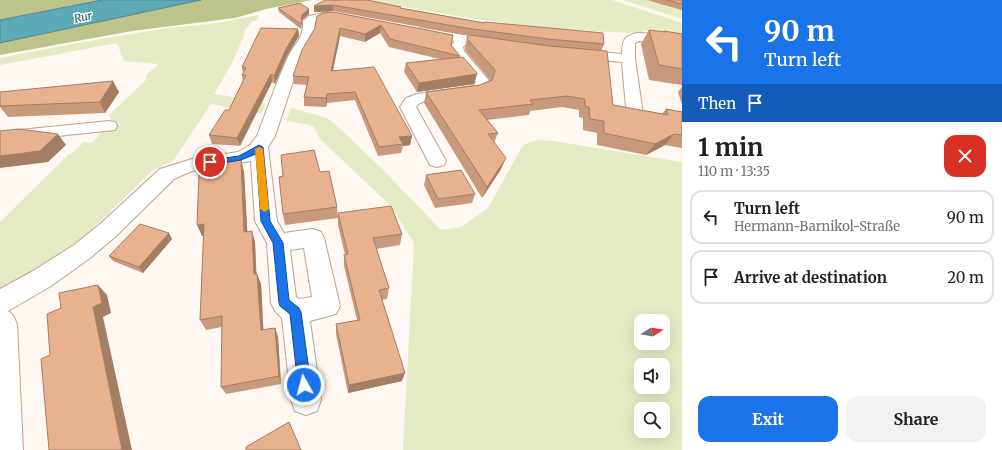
<!DOCTYPE html>
<html lang="en">
<head>
<meta charset="utf-8">
<style>
  body { margin:0; font-family:Merriweather,serif; background:#f2f2f2; color:#202124; height:100vh; display:flex; flex-direction:column; font-size:15px; white-space:nowrap }
  * { box-sizing:border-box; margin:0 }
  p { font-size:13px; color:#757577 }
  .icon { flex:none; width:22px; height:22px; fill:none; stroke:currentColor; stroke-width:2; stroke-linecap:round; stroke-linejoin:round }
  .map { position:relative; flex:1; overflow:hidden }
  .side { display:flex; flex-direction:column; background:#fff; width:320px }
  .side>* { flex:none }
  .banner { background:#1a73e8; color:#fff; overflow:hidden }
  .needle { width:26px; rotate:79deg }
  .tools { position:absolute; left:634px; top:314px; display:grid; gap:8px }
  .tools a { display:grid; place-items:center; width:36px; height:36px; border-radius:8px; background:#fff; box-shadow:0 4px 16px #0002; font-size:20px }
  .pin { position:absolute; display:grid; place-items:center; width:34px; height:34px; color:#fff; margin:-17px; border:2px solid #fff; border-radius:50%; box-shadow:0 1px 4px #0007 }
  .me { position:absolute; width:44px; margin:-22px; rotate:353deg; stroke-linejoin:round; filter:drop-shadow(0 0 3px #0008) }
  .turn { display:flex; align-items:center; gap:14px; height:84px; padding:0 16px; font-size:18px }
  .turn .icon { width:52px; height:52px; stroke-width:2.5 }
  .turn b { display:block; font-size:28px; line-height:34px }
  .then { display:flex; align-items:center; height:38px; padding:0 16px; background:#0003; gap:8px; font-size:15px }
  .round { display:grid; place-items:center; flex:none; width:42px; height:42px; border-radius:12px; background:#f2f2f2 }
  .headline { display:flex; align-items:center; justify-content:space-between; height:68px; padding:0 16px }
  h1 { font-size:24px; font-weight:700; line-height:30px }
  .primary-button { display:flex; gap:8px; margin-top:auto; padding:8px 16px }
  .primary-button a { flex:1; height:46px; border-radius:12px; background:#1a73e8; color:#fff; font-size:16px; font-weight:700; line-height:46px; text-align:center }
  .primary-button a+a { background:#f2f2f2; color:#202124 }
  ul { padding:0; list-style:none }
  li { display:flex; align-items:center; gap:12px; height:54px; margin:0 8px 6px; padding:0 8px; border:2px solid #e0e0e0; border-radius:12px }
  li div { flex:1 }
  li b { display:block; font-size:15px }
  li em { font-style:normal }
  main { display:flex; flex:1; min-height:0 }
  .map>svg:first-child { display:block }
</style>
</head>
<body>
<main>
<div class="map">
<svg width="682" height="450" viewBox="0 0 682 450">
  <rect width="100%" height="100%" fill="#fef7f2"/>
  <path fill="#e5ebc4" fill-rule="evenodd" d="M 366,0 L 612,0 L 682,23 L 682,35 L 642,30 L 644,33 C 551,32 458,18 366,0 Z
    M 622,0 L 682,0 L 682,19 L 626,1 Z
    M 259,15 L 257,20 L 252,21 L 243,33 L 245,33 L 233,61 L 214,94 L 266,103 L 261,114 L 211,104 L 173,161 L 153,170 L 81,240 L 55,259 L 28,275 L 15,279 L 0,296 L 0,222 L 69,154 L 71,154 L 84,142 L 92,143 L 112,122 L 109,115 L 146,80 L 146,75 L 159,64 L 124,61 L 117,43 L 0,65 L 0,58 L 66,45 L 167,28 L 211,24 Z
    M 291,108 L 327,118 L 336,125 L 383,170 L 441,230 L 461,227 L 488,208 L 523,145 L 537,140 L 553,141 L 682,162 L 682,450 L 403,450 L 414,243 L 390,205 L 320,139 L 314,127 L 306,124 L 286,121 ZM 641,321 L 663,321 L 663,343 L 641,343 ZM 641,365 L 663,365 L 663,387 L 641,387 ZM 641,409 L 663,409 L 663,431 L 641,431 Z"/>
  <path fill="#bcc489" d="M 0,0 L 102,0 L 0,20 Z
    M 201,0 L 312,0 L 266,9 L 235,18 L 132,31 L 0,55 L 0,43 Z"/>
  <path fill="#5caab7" stroke="#53868c" d="M 102,0 L 201,0 L 0,43 L 0,20 Z"/>
  <g fill="none" stroke-linecap="round" stroke-linejoin="round">
    <g stroke="#c2a18d" stroke-width="2">
      <path id="minor" d="M 327,12 L 349,16 L 351,18 L 349,20 C 337,23 327,16 315,22 L 314,35 L 301,57 L 275,136 L 268,147 L 277,221 L 284,233 L 313,229 L 321,232 L 324,238 L 340,306 L 336,314 L 310,321 L 321,400 L 317,411 L 306,415 L 295,411 L 291,400 L 282,318 L 275,311 L 271,303 L 267,243 L 255,221 L 251,161 L 192,171 L 174,179 L 115,237 L 90,258 L 51,286 L 8,311 L 13,315 L 17,324 L 23,450 L 0,450 L 0,289 L 33,271 L 74,245 L 99,225 L 160,169 L 192,159 L 238,152 L 250,145 L 257,136 C 267,110 276,83 288,57 C 294,44 304,39 303,21 L 309,16 ZM 304,248 L 312,297 L 299,299 L 296,297 L 290,250 Z
        M 422,28 L 495,40 L 500,41 L 501,44 L 500,47 L 495,48 L 468,43 L 463,47 L 464,51 L 490,82 L 487,90 L 477,95 L 425,101 L 418,104 L 416,107 L 446,161 L 444,165 L 437,167 L 430,165 L 428,161 L 400,107 L 406,98 L 417,94 L 473,86 L 476,82 L 450,52 L 451,46 L 455,41 L 418,35 L 416,32 L 418,29 Z
        M 637,33 L 682,35 L 682,43 L 639,41 L 635,43 L 635,59 L 643,114 L 641,117 L 635,119 L 621,116 L 619,113 L 621,110 L 626,108 L 622,62 L 579,58 L 574,57 L 572,54 L 574,51 L 579,50 L 622,54 C 623,41 622,37 637,33 Z
        M 109,121 L 115,122 L 117,126 L 115,130 L 0,142 L 0,132 Z"/>
    </g>
    <use href="#minor" fill="#fff" fill-rule="evenodd"/>
  </g>
  <path fill="#c8997b" d="M 325,0 L 401,7 L 401,8 L 604,44 L 601,51 L 545,46 L 464,35 L 333,11 L 314,12 Z
    M 647,0 L 682,0 L 682,10 L 664,5 Z
    M 278,8 L 309,9 L 309,14 L 302,20 L 301,29 L 279,12 Z
    M 333,12 L 451,45 L 460,56 L 460,58 L 477,73 L 474,84 L 417,92 L 404,72 L 406,63 L 440,59 L 389,47 L 380,33 L 365,42 L 340,36 L 333,71 L 412,136 L 410,145 L 403,146 L 401,153 L 378,156 L 355,100 L 327,103 L 326,107 L 304,106 L 304,97 L 307,85 L 294,84 L 293,76 Z
    M 298,29 L 299,36 L 287,56 L 275,84 L 272,82 L 240,146 L 212,144 L 209,135 L 229,110 L 243,81 L 242,75 L 243,73 L 242,67 Z
    M 649,30 L 664,32 L 664,31 L 682,34 L 682,85 L 649,80 L 641,44 Z
    M 467,37 L 613,105 L 662,114 L 666,109 L 682,112 L 682,148 L 665,145 L 646,155 L 597,145 L 597,133 L 583,130 L 583,118 L 579,117 L 579,110 L 562,107 L 530,111 L 529,115 L 487,120 L 498,133 L 494,142 L 501,169 L 482,198 L 424,103 L 426,92 L 480,85 L 490,80 L 465,50 L 465,48 Z
    M 682,87 L 682,105 L 678,92 Z
    M 0,92 L 119,92 L 105,113 L 8,117 L 0,107 Z
    M 241,160 L 244,172 L 247,232 L 255,242 L 256,274 L 257,274 L 261,284 L 263,330 L 275,328 L 278,337 L 281,384 L 226,394 L 221,387 L 222,327 L 206,330 L 200,320 L 204,236 L 202,236 Z
    M 320,172 L 337,207 L 338,218 L 285,225 L 283,214 Z
    M 426,175 L 475,194 L 472,203 L 435,208 L 424,185 Z
    M 338,213 L 402,234 L 400,245 L 376,249 L 389,288 L 387,299 L 382,300 L 402,381 L 348,393 L 336,334 L 336,324 L 357,320 L 344,266 L 344,255 L 345,255 L 338,225 Z
    M 172,239 L 143,273 L 113,261 L 109,256 Z"/>
  <path fill="#a37d64" d="M 333,5 L 333,11 L 314,12 L 314,6 Z
    M 309,9 L 309,14 L 302,20 L 301,29 L 301,24 L 302,15 Z
    M 381,25 L 380,33 L 365,42 L 365,34 Z
    M 340,28 L 340,36 L 331,79 L 331,71 Z
    M 298,29 L 299,36 L 287,56 L 275,84 L 274,76 L 286,49 Z
    M 271,74 L 272,82 L 240,146 L 237,138 Z
    M 477,74 L 474,84 L 417,92 L 419,83 Z
    M 113,81 L 119,92 L 105,113 L 100,102 Z
    M 327,94 L 327,103 L 326,107 L 326,98 Z
    M 58,134 L 66,145 L 48,162 L 0,168 L 0,156 Z
    M 674,134 L 665,145 L 646,155 L 655,144 Z
    M 412,136 L 410,145 L 403,146 L 403,144 L 399,137 Z
    M 506,158 L 501,169 L 482,198 L 487,187 Z
    M 241,160 L 244,172 L 248,243 L 244,232 Z
    M 204,224 L 209,235 L 202,236 L 197,225 Z
    M 252,231 L 255,242 L 257,285 L 254,274 Z
    M 169,233 L 172,239 L 143,273 L 139,267 Z
    M 257,274 L 261,284 L 264,340 L 261,330 Z
    M 98,285 L 107,295 L 111,313 L 103,317 L 132,450 L 122,450 L 93,307 Z
    M 275,328 L 278,337 L 281,384 L 279,376 Z
    M 405,373 L 402,381 L 348,393 L 349,385 Z"/>
  <path fill="#e9b28f" stroke="#a37d64" d="M 325,0 L 367,0 L 401,7 L 400,8 L 484,23 L 485,22 L 496,23 L 603,33 L 604,44 L 548,39 L 466,28 L 333,5 L 314,6 Z
    M 665,0 L 682,0 L 682,4 L 667,0 Z
    M 300,3 L 309,9 L 302,15 L 301,24 L 278,8 Z
    M 333,12 L 453,35 L 451,45 L 460,56 L 390,39 L 381,25 L 365,34 L 340,28 L 331,71 L 374,67 L 412,136 L 399,137 L 403,144 L 379,147 L 355,92 L 327,94 L 326,98 L 304,97 L 309,77 L 293,76 L 302,50 L 315,28 L 317,16 L 323,13 Z
    M 261,28 L 298,29 L 286,49 L 274,76 L 271,74 L 237,138 L 209,135 L 225,110 L 229,110 L 246,75 L 242,75 L 246,68 L 242,67 Z
    M 649,30 L 665,32 L 664,31 L 682,34 L 682,69 L 659,65 Z
    M 470,35 L 549,46 L 607,51 L 613,105 L 668,115 L 666,109 L 682,112 L 682,135 L 674,134 L 655,144 L 604,133 L 604,121 L 590,119 L 589,107 L 585,106 L 585,99 L 567,96 L 530,100 L 533,104 L 479,110 L 498,133 L 488,134 L 506,158 L 487,187 L 426,92 L 480,85 L 492,80 L 495,70 L 468,40 L 467,37 Z
    M 463,57 L 477,73 L 477,74 L 419,83 L 406,63 Z
    M 113,81 L 100,102 L 0,106 L 0,92 Z
    M 19,129 L 58,134 L 40,151 L 0,156 L 0,131 Z
    M 314,150 L 320,172 L 329,171 L 337,207 L 283,214 L 279,177 L 283,176 L 281,155 Z
    M 241,160 L 244,232 L 252,231 L 254,274 L 257,274 L 261,330 L 275,328 L 279,376 L 221,387 L 222,316 L 200,320 L 204,224 L 197,225 L 199,174 L 209,172 L 209,165 Z
    M 461,170 L 475,194 L 438,199 L 426,175 Z
    M 391,206 L 402,234 L 373,238 L 389,288 L 379,290 L 405,373 L 349,385 L 336,324 L 360,320 L 344,255 L 348,254 L 338,213 Z
    M 140,224 L 169,233 L 139,267 L 109,256 Z
    M 98,285 L 102,303 L 93,307 L 122,450 L 49,450 L 41,359 L 50,355 L 47,314 L 61,308 L 59,293 Z
    M 289,422 L 301,450 L 246,450 L 246,447 Z"/>
  <path fill="#1a73e8" stroke="#114b97" d="M 259,145 L 263,147 L 270,221 L 283,243 L 289,300 L 299,308 L 301,312 L 311,385 L 309,389 L 304,391 L 300,389 L 298,385 L 290,314 L 280,306 L 279,303 L 273,243 L 261,221 L 256,154 L 241,160 L 210,165 L 206,162 L 210,160 L 239,156 Z"/>
  <path fill="#f59e0b" d="M 259,147 L 263,149 L 269,209 L 265,212 L 260,209 L 255,149 Z"/>
  <g text-anchor="middle" dominant-baseline="central" stroke-width="3" stroke-linejoin="round" paint-order="stroke">
    <g font-size="11" font-style="italic" fill="#10545e" stroke="#fff">
      <text transform="translate(83 17) rotate(-12)">Rur</text>
    </g>
  </g>
</svg>
<div class="tools">
<a><svg class="needle" viewBox="-14 -14 28 28"><path d="M0-13l5 13h-10z" fill="#e53935"/><path d="M0 13l5-13h-10z" fill="#757577"/></svg></a>
<a><svg class="icon" aria-label="sound" viewBox="0 0 24 24"><path d="M4 9h4l5-4v14l-5-4H4zM17 9q2 3 0 6"/></svg></a>
<a><svg class="icon" aria-label="search" viewBox="0 0 24 24"><circle cx="10" cy="10" r="6"/><path d="M15 15l6 6"/></svg></a>
</div>
<div class="pin" style="left:210px;top:162px;background:#d93025"><svg class="icon" aria-label="arrive" viewBox="0 0 24 24"><path d="M6 21V4h12l-3 4 3 4H6"/></svg></div>
<svg class="me" style="left:304px;top:385px" viewBox="-20 -20 40 40"><circle r="17" fill="#1a73e8" stroke="#fff" stroke-width="3"/><path d="M0-11L8 9 0 5-8 9z" fill="#fff"/></svg>
</div>
<section class="side">
<div class="banner">
<div class="turn"><svg class="icon" aria-label="left" viewBox="0 0 24 24"><path d="M17 20v-9H6M10 6l-5 5 5 5"/></svg><div><b>90 m</b>Turn left</div></div>
<div class="then">Then<svg class="icon" aria-label="arrive" viewBox="0 0 24 24"><path d="M6 21V4h12l-3 4 3 4H6"/></svg></div>
</div>
<div class="headline"><div><h1>1 min</h1><p>110 m · 13:35</p></div><a class="round" style="background:#d93025;color:#fff"><svg class="icon" aria-label="close" viewBox="0 0 24 24"><path d="M6 6l12 12M18 6L6 18"/></svg></a></div>
<ul>
<li><svg class="icon" aria-label="left" viewBox="0 0 24 24"><path d="M17 20v-9H6M10 6l-5 5 5 5"/></svg><div><b>Turn left</b><p>Hermann-Barnikol-Straße</p></div><em>90 m</em></li>
<li><svg class="icon" aria-label="arrive" viewBox="0 0 24 24"><path d="M6 21V4h12l-3 4 3 4H6"/></svg><div><b>Arrive at destination</b></div><em>20 m</em></li>
</ul>
<div class="primary-button"><a>Exit</a><a>Share</a></div>
</section>
</main>
</body>
</html>
